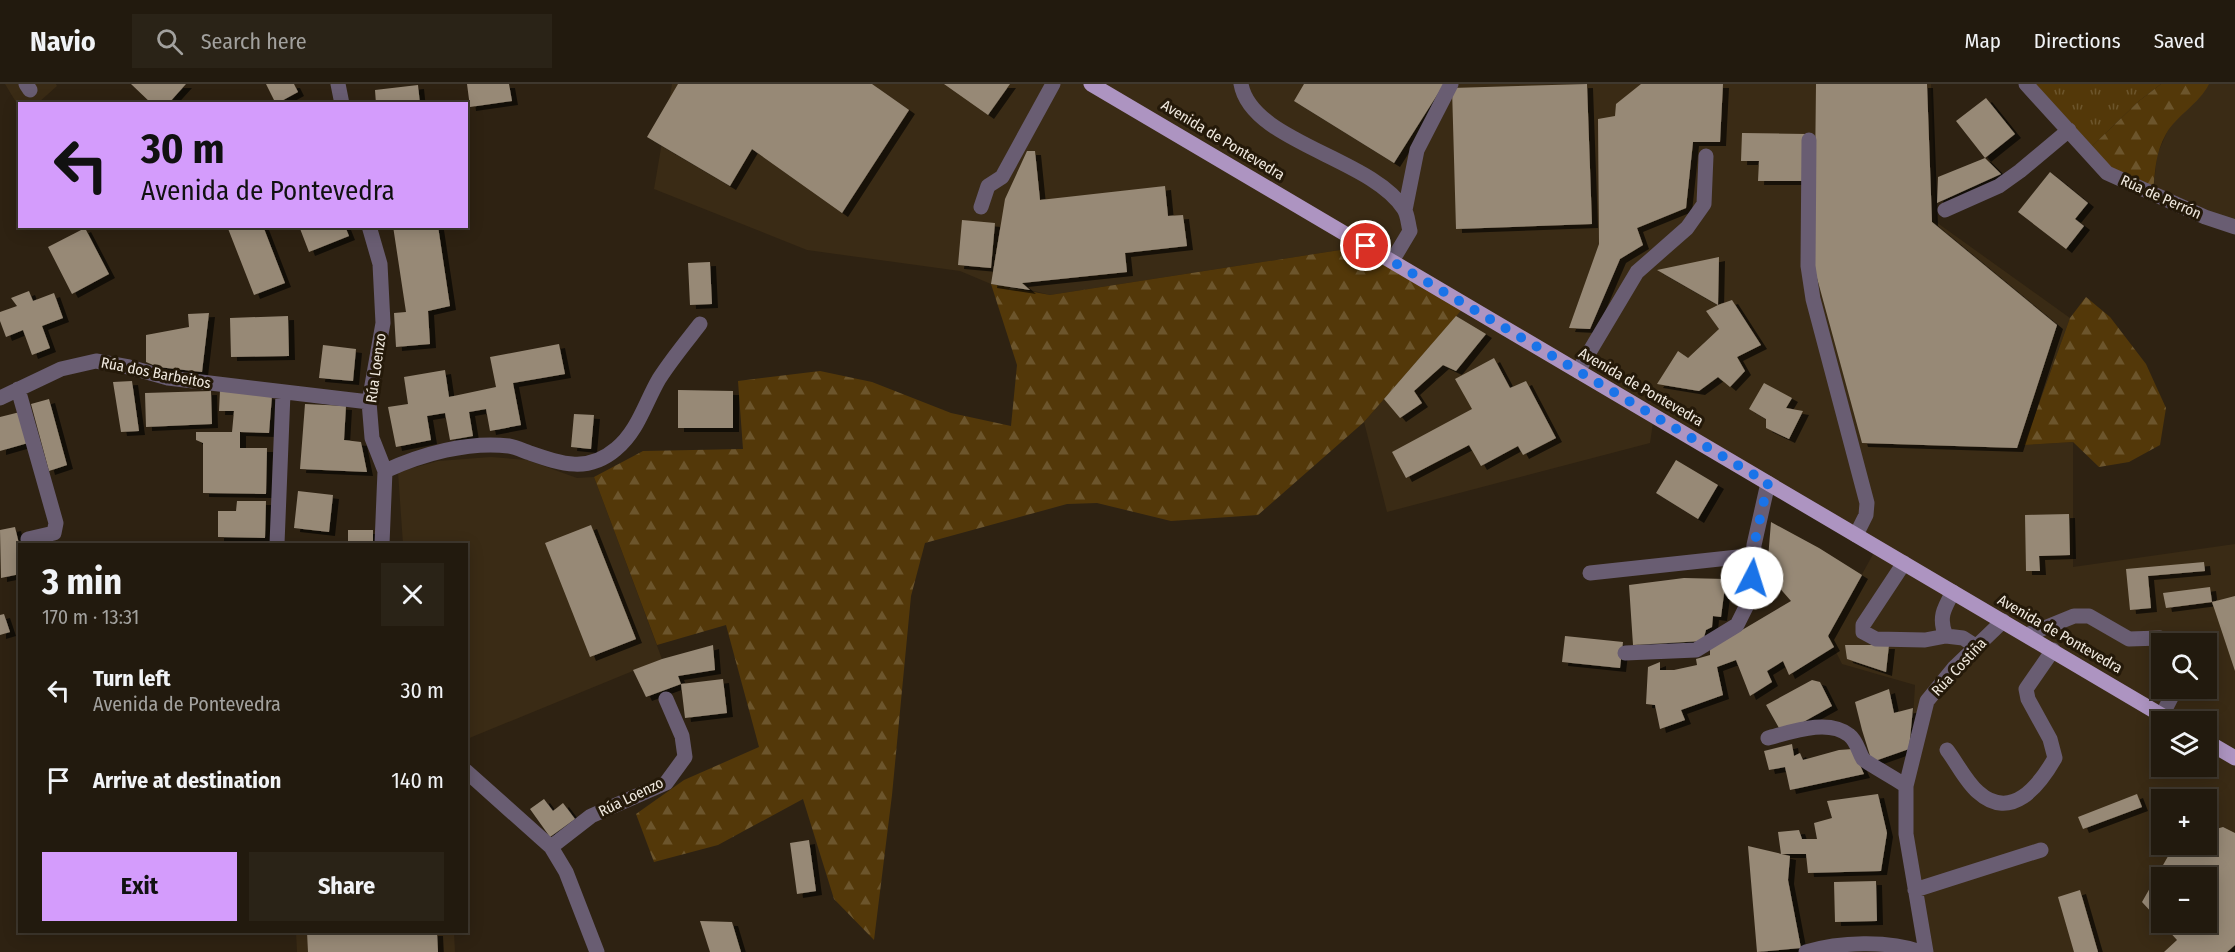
<!DOCTYPE html>
<html lang="en">
<head>
<meta charset="utf-8">
<style>
  body { margin:0; font-family:"Fira Sans Condensed",sans-serif; background:#2a2317; color:#f1f3f6; height:100vh; display:flex; flex-direction:column; font-size:22px; white-space:nowrap }
  * { box-sizing:border-box; margin:0 }
  p { font-size:20px; color:#a2a19e }
  .icon { flex:none; width:33px; height:33px; fill:none; stroke:currentColor; stroke-width:2; stroke-linecap:round; stroke-linejoin:round }
  .map { position:relative; flex:1; overflow:hidden }
  .details { position:absolute; left:18px; top:459px; width:450px; height:390px; display:flex; flex-direction:column; background:#221a0e; border-radius:0px; box-shadow:0 3px 15px #0003,0 0 0 2px #3f382e }
  .details>* { flex:none }
  .hud { position:absolute; left:18px; top:18px; width:450px; height:126px; border-radius:0px; box-shadow:0 3px 15px #0003,0 0 0 2px #3f382e; background:#d49cfc; color:#111; overflow:hidden }
  .controls { position:absolute; left:2151px; top:549px; display:grid; gap:12px }
  .controls a { display:grid; place-items:center; width:66px; height:66px; border-radius:0px; background:#221a0e; box-shadow:0 3px 15px #0003,0 0 0 2px #3f382e; font-size:30px }
  .pin { position:absolute; display:grid; place-items:center; width:51px; height:51px; color:#fff; margin:-26px; border:3px solid #fff; border-radius:50%; box-shadow:0 2px 6px #0007 }
  .me { position:absolute; width:66px; margin:-33px; rotate:5deg; stroke-linejoin:round; filter:drop-shadow(0 0 4px #0008) }
  .turn { display:flex; align-items:center; gap:21px; height:126px; padding:0 24px; font-size:27px }
  .turn .icon { width:78px; height:78px; stroke-width:2.5 }
  .turn b { display:block; font-size:42px; line-height:51px }
  .round { display:grid; place-items:center; flex:none; width:63px; height:63px; border-radius:0px; background:#2a2317 }
  .head { display:flex; align-items:center; justify-content:space-between; height:102px; padding:0 24px }
  h1 { font-size:36px; font-weight:700; line-height:45px }
  .cta { display:flex; gap:12px; margin-top:auto; padding:12px 24px }
  .cta a { flex:1; height:69px; border-radius:0px; background:#d49cfc; color:#111; font-size:24px; font-weight:700; line-height:69px; text-align:center }
  .cta a+a { background:#2a2317; color:#f1f3f6 }
  ul { padding:0; list-style:none }
  li { display:flex; align-items:center; gap:18px; height:90px; padding:0 24px }
  li div { flex:1 }
  li b { display:block; font-size:22px }
  li em { font-style:normal }
  header { display:flex; align-items:center; gap:36px; box-sizing:border-box; height:84px; padding:0 30px; background:#221a0e; border-bottom:2px solid #3f382e }
  header strong { font-size:28px }
  nav { display:flex; gap:33px; margin-inline-start:auto; font-size:21px }
  .search { width:420px; height:54px; background:#2a2317; display:flex; align-items:center; gap:15px; box-sizing:border-box; padding:0 21px; border-radius:0px; color:#a2a19e; font-size:22px }
  .map>svg:first-child { display:block }
</style>
</head>
<body>
<header>
<strong>Navio</strong>
<div class="search"><svg class="icon" aria-label="search" viewBox="0 0 24 24"><circle cx="10" cy="10" r="6"/><path d="M15 15l6 6"/></svg>Search here</div>
<nav><a>Map</a><a>Directions</a><a>Saved</a></nav>
</header>
<div class="map">
<svg width="2235" height="868" viewBox="0 0 2235 868">
  <defs>
    <pattern id="grass-tufts" width="24" height="20" patternUnits="userSpaceOnUse" patternTransform="scale(1.5)"><rect width="24" height="20" fill="#533809"/><path d="M3 7l-1-3M5 7V3M7 7l1-3M15 17l-1-3M17 17v-4M19 17l1-3" fill="none" stroke="#6c552c"/></pattern>
    <pattern id="forest-firs" width="22" height="20" patternUnits="userSpaceOnUse" patternTransform="scale(1.5)"><rect width="22" height="20" fill="#533809"/><path d="M5 1l3.5 6h-7zM16 11l3.5 6h-7z" fill="#6c552c"/></pattern>
    <filter id="shadow"><feDropShadow dx="6" dy="4" stdDeviation="0" flood-color="#0009"/></filter>
  </defs>
  <rect width="100%" height="100%" fill="#2e2212"/>
  <path fill="#3a2b15" fill-rule="evenodd" d="M 5,0 L 56,0 L 57,2 L 38,19 L 20,20 L 19,23 Z
    M 672,0 L 1931,0 L 1936,138 L 2070,234 L 2024,361 L 2073,358 L 2073,483 L 2235,460 L 2235,868 L 1926,868 L 1906,750 L 1915,601 L 1842,580 L 1828,552 L 1877,463 L 1654,332 L 1650,359 L 1387,428 L 1364,338 L 1466,221 L 1366,162 L 1050,211 L 1030,206 L 991,200 L 960,187 L 807,166 L 654,105 ZM 2162,560 L 2206,560 L 2206,604 L 2162,604 ZM 2162,638 L 2206,638 L 2206,682 L 2162,682 ZM 2162,716 L 2206,716 L 2206,760 L 2162,760 ZM 2162,794 L 2206,794 L 2206,838 L 2162,838 Z
    M 2200,0 L 2235,0 L 2235,141 L 2153,110 L 2157,71 L 2167,48 Z
    M 491,373 L 527,376 L 577,394 L 594,393 L 662,575 L 467,655 L 466,460 L 403,460 L 398,388 L 438,377 Z
    M 296,848 L 454,848 L 455,868 L 297,868 Z"/>
  <path fill="url(#grass-tufts)" d="M 2026,0 L 2161,0 L 2139,17 L 2087,67 Z"/>
  <path fill="url(#forest-firs)" d="M 2161,0 L 2209,0 C 2199,20 2177,31 2166,50 C 2155,69 2155,89 2153,110 L 2107,89 L 2087,67 L 2139,17 Z
    M 1366,162 L 1466,221 L 1364,338 L 1258,431 L 1171,437 L 1097,419 L 1067,420 L 925,459 L 911,512 L 892,711 L 874,856 L 834,815 L 803,715 L 718,761 L 654,778 L 636,730 L 684,696 L 759,663 L 726,541 L 657,561 L 594,393 L 643,367 L 743,365 L 738,297 L 820,287 L 872,298 L 951,329 L 1011,342 L 1017,281 L 991,200 L 1050,211 Z
    M 2086,213 L 2110,233 L 2146,280 L 2166,324 L 2160,361 L 2129,378 L 2099,383 L 2073,358 L 2024,361 L 2070,234 Z"/>
  <path fill="#978976" fill-rule="evenodd" filter="url(#shadow)" d="M 131,0 L 186,0 L 168,20 L 152,20 Z
    M 266,0 L 294,0 L 298,8 L 276,20 Z
    M 467,0 L 509,0 L 512,17 L 470,23 Z
    M 678,0 L 872,0 L 909,26 L 842,129 L 752,65 L 730,102 L 647,53 Z
    M 944,0 L 1010,0 L 988,31 Z
    M 1304,0 L 1444,0 L 1394,79 L 1294,17 Z
    M 1587,0 L 1592,140 L 1456,145 L 1452,4 Z
    M 1641,0 L 1723,0 L 1720,58 L 1693,58 L 1686,124 L 1637,144 L 1643,161 L 1620,175 L 1590,245 L 1569,244 L 1599,160 L 1598,35 L 1615,32 L 1616,20 Z
    M 1816,0 L 1927,0 L 1932,138 L 2057,241 L 2017,364 L 1862,359 L 1814,183 Z
    M 418,1 L 420,20 L 376,20 L 375,6 Z
    M 1986,14 L 2015,50 L 1985,74 L 2001,90 L 1937,119 L 1938,93 L 1985,74 L 1956,37 Z
    M 1742,49 L 1807,50 L 1807,97 L 1758,97 L 1759,77 L 1741,77 Z
    M 1027,67 L 1035,67 L 1040,116 L 1165,102 L 1168,132 L 1183,131 L 1187,162 L 1125,169 L 1127,188 L 1022,199 L 1030,206 L 991,200 L 1005,115 Z
    M 2050,88 L 2088,119 L 2075,135 L 2084,142 L 2066,165 L 2018,128 Z
    M 962,136 L 995,139 L 991,184 L 958,181 Z
    M 227,142 L 263,142 L 285,199 L 254,211 Z
    M 299,142 L 345,142 L 349,152 L 309,168 Z
    M 393,142 L 438,142 L 450,222 L 428,227 L 430,260 L 396,263 L 394,229 L 406,228 Z
    M 85,144 L 109,190 L 72,210 L 48,163 Z
    M 1719,173 L 1718,221 L 1732,216 L 1761,261 L 1737,273 L 1745,287 L 1730,303 L 1718,293 L 1699,307 L 1657,300 L 1678,267 L 1688,274 L 1719,245 L 1706,227 L 1718,221 L 1657,186 Z
    M 710,178 L 712,220 L 690,221 L 688,179 Z
    M 29,207 L 33,217 L 54,209 L 63,234 L 42,242 L 50,264 L 32,271 L 23,246 L 6,253 L 0,237 L 0,228 L 17,222 L 11,214 Z
    M 209,229 L 202,288 L 158,283 L 146,278 L 146,251 L 189,243 L 188,230 Z
    M 288,232 L 289,272 L 231,273 L 230,234 Z
    M 1456,232 L 1486,250 L 1456,287 L 1443,281 L 1414,307 L 1422,319 L 1400,334 L 1384,315 Z
    M 559,260 L 565,290 L 513,299 L 521,341 L 490,347 L 486,325 L 469,328 L 473,352 L 450,356 L 445,329 L 427,332 L 431,356 L 396,363 L 388,323 L 408,320 L 404,293 L 445,286 L 449,313 L 496,303 L 490,273 Z
    M 323,261 L 356,265 L 353,297 L 319,294 Z
    M 1494,274 L 1510,304 L 1526,297 L 1556,354 L 1523,371 L 1518,362 L 1481,382 L 1469,361 L 1406,394 L 1392,368 L 1472,325 L 1455,295 Z
    M 132,297 L 139,347 L 121,348 L 113,298 Z
    M 1764,299 L 1792,314 L 1786,324 L 1803,327 L 1789,355 L 1766,344 L 1766,335 L 1749,325 Z
    M 220,306 L 272,312 L 269,349 L 240,348 L 240,364 L 267,364 L 266,410 L 203,409 L 203,359 L 196,356 L 196,348 L 232,348 L 234,327 L 219,327 Z
    M 678,306 L 733,307 L 733,344 L 678,344 Z
    M 211,307 L 212,340 L 146,343 L 145,309 Z
    M 49,315 L 67,381 L 49,387 L 31,320 Z
    M 305,320 L 346,322 L 344,356 L 361,358 L 367,388 L 300,385 Z
    M 20,328 L 28,359 L 0,367 L 0,333 Z
    M 574,330 L 594,331 L 591,365 L 571,363 Z
    M 1676,376 L 1718,401 L 1698,435 L 1656,409 Z
    M 298,407 L 333,411 L 329,448 L 294,444 Z
    M 237,417 L 266,417 L 265,454 L 218,453 L 218,427 L 236,427 Z
    M 2069,430 L 2070,471 L 2039,472 L 2040,487 L 2026,487 L 2025,431 Z
    M 1771,438 L 1819,464 L 1862,491 L 1828,552 L 1834,563 L 1789,591 L 1783,577 L 1767,587 L 1772,598 L 1750,612 L 1736,576 L 1717,583 L 1723,611 L 1681,626 L 1685,636 L 1660,645 L 1655,621 L 1646,620 L 1648,583 L 1660,578 L 1660,586 L 1674,586 L 1697,581 L 1696,575 L 1710,571 L 1710,565 L 1791,517 L 1770,493 L 1768,475 Z
    M 591,441 L 636,555 L 590,573 L 545,459 Z
    M 15,443 L 20,464 L 20,490 L 1,494 L 0,446 Z
    M 348,446 L 373,446 L 373,460 L 348,460 Z
    M 2204,478 L 2205,487 L 2148,492 L 2151,524 L 2130,526 L 2126,485 Z
    M 1684,494 L 1726,495 L 1721,533 L 1713,532 L 1712,543 L 1706,546 L 1703,557 L 1633,561 L 1629,501 Z
    M 2210,503 L 2212,518 L 2166,524 L 2163,509 Z
    M 2235,512 L 2235,587 L 2212,518 Z
    M 4,530 L 10,548 L 0,551 L 0,531 Z
    M 1565,552 L 1623,558 L 1620,584 L 1562,578 Z
    M 713,561 L 715,586 L 678,592 L 681,600 L 723,595 L 727,629 L 685,634 L 681,600 L 646,613 L 633,586 L 662,575 Z
    M 1845,561 L 1889,561 L 1886,588 L 1847,575 Z
    M 1812,596 L 1820,598 L 1832,622 L 1798,641 L 1779,644 L 1766,621 Z
    M 1889,605 L 1894,629 L 1913,624 L 1909,665 L 1872,678 L 1862,646 L 1855,618 Z
    M 1792,660 L 1794,672 L 1800,669 L 1803,676 L 1839,666 L 1853,665 L 1864,690 L 1790,706 L 1785,683 L 1769,686 L 1764,667 Z
    M 1878,710 L 1887,749 L 1881,787 L 1808,789 L 1806,770 L 1781,770 L 1778,748 L 1799,746 L 1802,755 L 1817,755 L 1814,739 L 1832,734 L 1827,717 Z
    M 2137,710 L 2142,723 L 2083,745 L 2078,733 Z
    M 544,715 L 553,727 L 563,719 L 575,735 L 550,753 L 530,725 Z
    M 2223,743 L 2235,749 L 2235,861 L 2227,868 L 2164,868 L 2177,856 L 2142,818 L 2175,760 L 2206,760 L 2206,748 ZM 2162,794 L 2206,794 L 2206,838 L 2162,838 Z
    M 809,756 L 816,807 L 797,810 L 790,759 Z
    M 1748,762 L 1790,772 L 1788,796 L 1801,864 L 1757,868 Z
    M 1876,797 L 1877,837 L 1835,838 L 1834,798 Z
    M 2080,806 L 2098,868 L 2074,868 L 2058,813 Z
    M 700,837 L 732,838 L 741,868 L 710,868 Z
    M 307,848 L 437,848 L 438,868 L 308,868 Z"/>
  <g fill="none" stroke-linecap="round" stroke-linejoin="round">
    <path stroke="#695d72" stroke-width="15" d="M 26,0 L 30,6
      M 338,0 L 342,20
      M 1241,0 C 1251,58 1372,74 1404,125 C 1408,131 1408,140 1410,147 L 1392,177
      M 2026,0 L 2107,89 L 2205,133 L 2235,143
      M 1809,56 L 1808,182 L 1813,215 L 1867,419 L 1866,431 L 1856,451
      M 981,123 L 988,102 L 1002,93 L 1053,0
      M 1405,126 L 1417,66 L 1451,0
      M 1945,126 L 1999,102 L 2020,87 L 2069,46
      M 369,142 L 380,180 L 383,239 L 369,318 L 372,354 L 385,387 L 382,460
      M 1578,287 L 1637,188 L 1687,144 L 1704,120 L 1706,72
      M 18,305 L 56,439 L 54,449 L 28,455
      M 0,314 L 61,285 L 96,277 L 129,283 L 168,294 L 369,318
      M 385,387 C 422,370 468,357 509,362 C 516,363 524,367 530,369 C 562,380 588,389 616,365 C 638,347 645,319 659,295 C 671,276 686,258 700,240
      M 277,460 L 283,309
      M 1904,479 L 1863,541 L 1863,548 L 1876,555 L 1925,556 L 1946,552 L 1963,554 L 1977,563
      M 1590,489 L 1738,473 L 1753,479
      M 2027,551 L 2074,532 L 2089,532 L 2129,555 L 2160,554 L 2171,560
      M 1946,552 C 1938,534 1944,524 1953,508
      M 1625,569 L 1696,566 L 1737,541 L 1747,521 L 1754,461 L 1768,399
      M 2162,631 L 2176,604
      M 1768,654 C 1791,648 1828,634 1849,651 C 1857,657 1858,667 1863,675 C 1867,679 1898,696 1906,702
      M 1947,666 C 1957,679 1966,698 1978,708 C 2011,738 2039,702 2055,674 L 2050,655 L 2028,615 L 2026,605 L 2053,566
      M 466,687 L 551,763 L 566,788 L 597,868
      M 551,763 L 591,732 L 666,699 L 685,673 L 682,652 L 666,615
      M 1915,806 L 2041,766
      M 1806,868 C 1839,858 1888,856 1921,868
      M 1926,868 L 1906,750 L 1906,702 L 1927,617 L 1954,584 L 2003,537"/>
    <path stroke="#ad94c1" stroke-width="15" d="M 1091,0 L 2173,638
      M 2206,657 L 2235,674"/>
  </g>
  <g fill="none" stroke-linecap="round" stroke-linejoin="round">
    <path stroke="#1a73e8" stroke-width="10" stroke-dasharray="0 18" d="M 1366,162 L 1768,399 L 1754,461 L 1752,494"/>
  </g>
  <g text-anchor="middle" dominant-baseline="central" stroke-width="6" stroke-linejoin="round" paint-order="stroke">
    <g font-size="15" fill="#f0e9df" stroke="#241909">
      <text transform="translate(1223 56) rotate(31)">Avenida de Pontevedra</text>
      <text transform="translate(2161 113) rotate(24)">Rúa de Perrón</text>
      <text transform="translate(376 284) rotate(-82)">Rúa Loenzo</text>
      <text transform="translate(156 289) rotate(11)">Rúa dos Barbeitos</text>
      <text transform="translate(1641 303) rotate(30)">Avenida de Pontevedra</text>
      <text transform="translate(2060 550) rotate(30)">Avenida de Pontevedra</text>
      <text transform="translate(1959 583) rotate(-47)">Rúa Costiña</text>
      <text transform="translate(631 713) rotate(-26)">Rúa Loenzo</text>
    </g>
  </g>
</svg>
<div class="controls">
<a><svg class="icon" aria-label="search" viewBox="0 0 24 24"><circle cx="10" cy="10" r="6"/><path d="M15 15l6 6"/></svg></a>
<a><svg class="icon" aria-label="layers" viewBox="0 0 24 24"><path d="M12 4l9 5-9 5-9-5zM3 14l9 5 9-5"/></svg></a>
<a>+</a>
<a>−</a>
</div>
<div class="pin" style="left:1366px;top:162px;background:#d93025"><svg class="icon" aria-label="arrive" viewBox="0 0 24 24"><path d="M6 21V4h12l-3 4 3 4H6"/></svg></div>
<svg class="me" style="left:1752px;top:494px" viewBox="-20 -20 40 40"><circle r="19" fill="#fff"/><path d="M0-13L10 11 0 6-10 11z" fill="#1a73e8"/></svg>
<div class="hud">
<div class="turn"><svg class="icon" aria-label="left" viewBox="0 0 24 24"><path d="M17 20v-9H6M10 6l-5 5 5 5"/></svg><div><b>30 m</b>Avenida de Pontevedra</div></div>
</div>
<section class="details">
<div class="head"><div><h1>3 min</h1><p>170 m · 13:31</p></div><a class="round"><svg class="icon" aria-label="close" viewBox="0 0 24 24"><path d="M6 6l12 12M18 6L6 18"/></svg></a></div>
<ul>
<li><svg class="icon" aria-label="left" viewBox="0 0 24 24"><path d="M17 20v-9H6M10 6l-5 5 5 5"/></svg><div><b>Turn left</b><p>Avenida de Pontevedra</p></div><em>30 m</em></li>
<li><svg class="icon" aria-label="arrive" viewBox="0 0 24 24"><path d="M6 21V4h12l-3 4 3 4H6"/></svg><div><b>Arrive at destination</b></div><em>140 m</em></li>
</ul>
<div class="cta"><a>Exit</a><a>Share</a></div>
</section>
</div>
</body>
</html>
